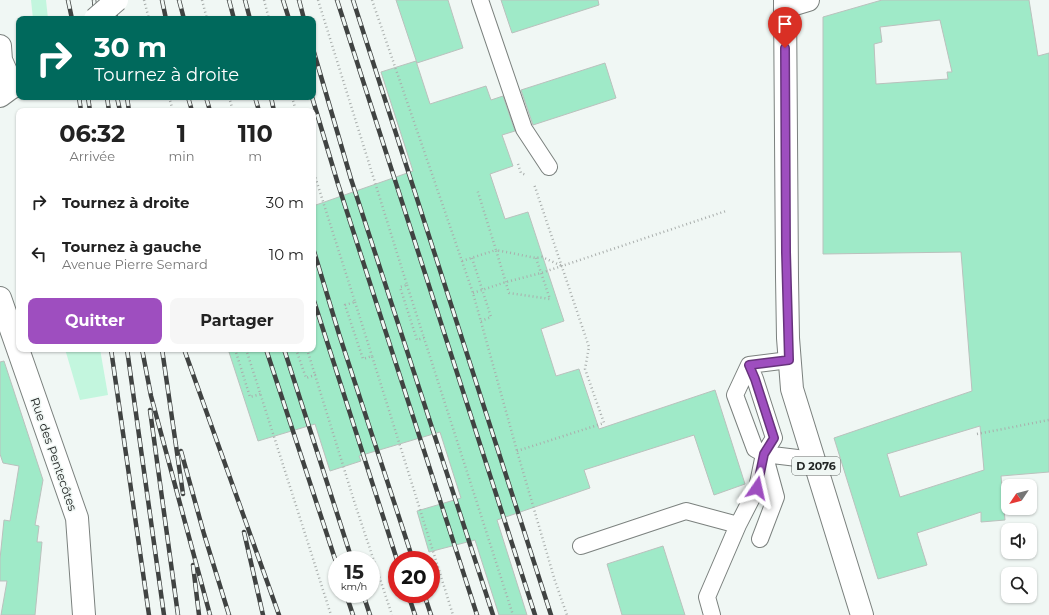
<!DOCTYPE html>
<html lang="fr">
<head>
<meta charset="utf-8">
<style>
  body { margin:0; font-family:Montserrat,sans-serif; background:#f6f6f6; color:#222; height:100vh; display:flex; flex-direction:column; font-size:15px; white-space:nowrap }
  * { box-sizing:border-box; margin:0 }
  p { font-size:13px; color:#767676 }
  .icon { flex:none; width:22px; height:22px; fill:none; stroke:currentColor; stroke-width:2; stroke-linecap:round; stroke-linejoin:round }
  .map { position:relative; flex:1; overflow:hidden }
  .panel { position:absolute; left:16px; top:108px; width:300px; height:244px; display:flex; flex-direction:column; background:#fff; border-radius:8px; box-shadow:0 1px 3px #0004 }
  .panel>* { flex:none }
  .hud { position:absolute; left:16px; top:16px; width:300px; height:84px; border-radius:8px; box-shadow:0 1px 3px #0004; background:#00695c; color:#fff; overflow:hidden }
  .needle { width:26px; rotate:235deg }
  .fabs { position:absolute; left:1001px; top:479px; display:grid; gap:8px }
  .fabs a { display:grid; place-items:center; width:36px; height:36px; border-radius:8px; background:#fff; box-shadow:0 1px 3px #0004; font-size:20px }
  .speed { position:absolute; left:328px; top:551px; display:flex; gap:8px; font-size:20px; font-weight:700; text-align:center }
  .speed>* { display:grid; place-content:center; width:52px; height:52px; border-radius:50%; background:#fff; box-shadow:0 1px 3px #0004; line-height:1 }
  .speed small { font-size:10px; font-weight:400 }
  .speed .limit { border:6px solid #d22; background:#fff; color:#111 }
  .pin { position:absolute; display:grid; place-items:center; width:34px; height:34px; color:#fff; margin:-41px -17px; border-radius:50% 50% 50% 0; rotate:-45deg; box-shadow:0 0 4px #0007 }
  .pin .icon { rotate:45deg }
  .me { position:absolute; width:44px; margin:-22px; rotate:11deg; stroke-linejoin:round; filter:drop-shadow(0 0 3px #0008) }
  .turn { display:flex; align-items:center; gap:14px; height:84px; padding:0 12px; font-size:18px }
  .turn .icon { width:52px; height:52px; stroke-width:2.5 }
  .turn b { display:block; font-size:28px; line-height:34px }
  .eta { display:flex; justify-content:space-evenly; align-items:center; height:68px; text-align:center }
  .eta b { font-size:24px; font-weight:700; line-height:28px }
  .primary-button { display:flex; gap:8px; margin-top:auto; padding:8px 12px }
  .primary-button a { flex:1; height:46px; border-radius:8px; background:#9e4ebf; color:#fff; font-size:16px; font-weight:700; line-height:46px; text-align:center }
  .primary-button a+a { background:#f6f6f6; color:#222 }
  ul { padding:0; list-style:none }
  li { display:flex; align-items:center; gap:12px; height:52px; padding:0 12px }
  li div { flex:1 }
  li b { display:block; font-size:15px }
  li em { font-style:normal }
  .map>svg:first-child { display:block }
</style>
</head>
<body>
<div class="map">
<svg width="1049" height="615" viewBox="0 0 1049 615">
  <rect width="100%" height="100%" fill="#f0f7f4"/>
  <path fill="#c3f6de" d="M 31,0 L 46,0 L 48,19 L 33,19 Z
    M 65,349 L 100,349 L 108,395 L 80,400 Z"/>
  <path fill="#9feac8" stroke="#bac1bd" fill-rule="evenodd" d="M 396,0 L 448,0 L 463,48 L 417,63 Z
    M 501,0 L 598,0 L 599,5 L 512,33 Z
    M 882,0 L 1029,0 L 1038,56 L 1049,53 L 1049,472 L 1001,476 L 1005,520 L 981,522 L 981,512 L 917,533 L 927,565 L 878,579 L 834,438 L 972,391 L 961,252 L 823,254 L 823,17 ZM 940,20 L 952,72 L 947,72 L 948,79 L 876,84 L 874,44 L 882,42 L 880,27 ZM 980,426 L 984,470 L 900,497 L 887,454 Z
    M 416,61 L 430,104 L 486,86 L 491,100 L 503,96 L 515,131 L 502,135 L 513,166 L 490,174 L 505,219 L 528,212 L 559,306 L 564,321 L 541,329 L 556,376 L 579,369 L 599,429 L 715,390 L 745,484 L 714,495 L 694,435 L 584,470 L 590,488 L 497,520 L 527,615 L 499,615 L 475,540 L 429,552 L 417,511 L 461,498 L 440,432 L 359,456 L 361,461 L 330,471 L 315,424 L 258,441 L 228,349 L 313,349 L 313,206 L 413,171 L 381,72 Z
    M 605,63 L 616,98 L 533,125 L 521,90 Z
    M 4,361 L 43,480 L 35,525 L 39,526 L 37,542 L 42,542 L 35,615 L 1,615 L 7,581 L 0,581 L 0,559 L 4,520 L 10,521 L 19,466 L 3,463 L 0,454 L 0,362 Z
    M 663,546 L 685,615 L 622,615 L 607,564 Z"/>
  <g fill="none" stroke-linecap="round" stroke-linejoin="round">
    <g stroke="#7b817e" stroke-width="18">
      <path id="service" d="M 480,0 L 524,129 L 549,167
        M 749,365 L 735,395 L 755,449 L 764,454 L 814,460
        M 749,365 L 789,360
        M 760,539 L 776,497 L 765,457
        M 581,546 L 686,511 L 738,525
        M 712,615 L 707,597 L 738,525 L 757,488 L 764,454 L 774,438 L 755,379 L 749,365"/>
    </g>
    <g stroke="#7b817e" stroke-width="24">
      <path id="minor" d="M 785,7 L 808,0
        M 0,46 L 1,60 L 13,87
        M 0,298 L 77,518 L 84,615"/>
    </g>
    <g stroke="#7b817e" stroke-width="24">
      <path id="primary" d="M 785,0 L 787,277 L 788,338 L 792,389 L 862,615
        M 0,96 L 19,82"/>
    </g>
    <path stroke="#a9aeac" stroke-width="2.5" stroke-dasharray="1 3" stroke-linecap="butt" d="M 144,0 L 149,19
      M 202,0 L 207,19
      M 264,0 L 269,19
      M 318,0 L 407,285 L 400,287 L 417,340 L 424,338 L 513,615
      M 372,0 L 473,293 L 517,451 L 555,581 L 567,615
      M 169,97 L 173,111
      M 229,97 L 233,111
      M 292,97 L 296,111
      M 518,164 L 521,173 L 526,175
      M 313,170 L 355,302 L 345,305 L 363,359 L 372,356 L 453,615
      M 472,258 L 491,317 L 481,321
      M 536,258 L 550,299 L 509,293 L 496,250 L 536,258 L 542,257 L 562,266
      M 462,261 L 496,250 L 477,189
      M 407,285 L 424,338
      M 473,293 L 506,282 L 541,273 L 726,211
      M 355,302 L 372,356
      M 235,349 L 250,397 L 261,394
      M 246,349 L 331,615
      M 296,349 L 306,378 L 315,375 L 355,504 L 392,615
      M 307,349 L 315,375
      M 977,434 L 1049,420
      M 517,451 L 604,423 L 585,369 L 589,347 L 534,184"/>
    <use href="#service" stroke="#fff" stroke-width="16"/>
    <use href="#minor" stroke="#fff" stroke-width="22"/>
    <use href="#primary" stroke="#fff" stroke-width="22"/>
    <g stroke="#404342" stroke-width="4.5">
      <path id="rail" d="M 68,0 L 72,19
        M 94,0 L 96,19
        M 113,0 L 116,19
        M 162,0 L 166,19
        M 179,0 L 184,19
        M 229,0 L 234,19
        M 245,0 L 250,19
        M 283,0 L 289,19
        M 299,0 L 304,19
        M 337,0 L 535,615
        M 353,0 L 551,615
        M 313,49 L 351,179 L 493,615
        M 79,97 L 81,111
        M 88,97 L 90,111
        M 107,97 L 109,111
        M 117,97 L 120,111
        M 127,97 L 129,111
        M 188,97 L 192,111
        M 206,97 L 210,111
        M 255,97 L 259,111
        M 271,97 L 274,111
        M 312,97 L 338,184 L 477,615
        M 313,248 L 339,334 L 413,560
        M 313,298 L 397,560
        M 111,349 L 149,615
        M 127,349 L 164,615
        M 142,349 L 151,396 L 210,615
        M 162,349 L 183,494
        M 184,349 L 279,615
        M 266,349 L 337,565
        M 284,349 L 352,560
        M 150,410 L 178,615
        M 181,451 L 204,534 L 229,615
        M 244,532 L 263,615
        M 193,565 L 199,615
        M 346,594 L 353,615
        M 363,594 L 370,615
        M 408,594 L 415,615
        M 424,594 L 431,615"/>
    </g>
    <use href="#rail" stroke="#f0f7f4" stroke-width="3" stroke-dasharray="9" stroke-linecap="butt"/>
    <g stroke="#7b817e" stroke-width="24" stroke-linecap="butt">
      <path id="primary-bridge" d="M 95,19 L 117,0"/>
    </g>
    <use href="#primary-bridge" stroke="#fff" stroke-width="22"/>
  </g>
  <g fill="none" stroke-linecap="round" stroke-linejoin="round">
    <g stroke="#67337c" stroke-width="10">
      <path id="route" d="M 757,488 L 764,454 L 774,438 L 755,379 L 749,365 L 789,360 L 786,252 L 785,48"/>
    </g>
    <use href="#route" stroke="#9e4ebf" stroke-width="7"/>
  </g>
  <g text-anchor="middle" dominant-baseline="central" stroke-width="3" stroke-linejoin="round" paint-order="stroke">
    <rect fill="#f0f7f4" stroke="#606563" stroke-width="1" x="792" y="457" width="48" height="18" rx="3"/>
    <g font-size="11" font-weight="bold" fill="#232625">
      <text x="816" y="466">D 2076</text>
    </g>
    <g font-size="12" fill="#232625" stroke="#f0f7f4">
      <text transform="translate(54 454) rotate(71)">Rue des Pentecôtes</text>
    </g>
  </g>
</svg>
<div class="fabs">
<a><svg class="needle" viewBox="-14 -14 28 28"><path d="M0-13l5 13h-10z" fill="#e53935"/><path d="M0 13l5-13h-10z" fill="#767676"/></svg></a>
<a><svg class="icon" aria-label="sound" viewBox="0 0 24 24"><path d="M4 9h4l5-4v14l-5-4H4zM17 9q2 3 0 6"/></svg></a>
<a><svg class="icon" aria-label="search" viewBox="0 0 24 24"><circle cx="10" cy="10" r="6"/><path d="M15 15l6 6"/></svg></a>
</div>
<div class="speed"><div>15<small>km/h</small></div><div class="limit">20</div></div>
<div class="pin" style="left:785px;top:48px;background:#d93025"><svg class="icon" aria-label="arrive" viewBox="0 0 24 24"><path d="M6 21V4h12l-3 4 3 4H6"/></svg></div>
<svg class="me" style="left:757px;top:488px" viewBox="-20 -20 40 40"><path d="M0-17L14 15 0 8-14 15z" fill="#9e4ebf" stroke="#fff" stroke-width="4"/></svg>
<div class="hud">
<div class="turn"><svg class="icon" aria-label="right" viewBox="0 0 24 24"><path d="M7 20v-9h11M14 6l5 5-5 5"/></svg><div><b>30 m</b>Tournez à droite</div></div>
</div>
<section class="panel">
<div class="eta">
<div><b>06:32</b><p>Arrivée</p></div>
<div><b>1</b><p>min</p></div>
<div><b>110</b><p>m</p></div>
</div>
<ul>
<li><svg class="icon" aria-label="right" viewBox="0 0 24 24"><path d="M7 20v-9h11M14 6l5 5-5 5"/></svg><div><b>Tournez à droite</b></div><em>30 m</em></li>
<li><svg class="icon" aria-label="left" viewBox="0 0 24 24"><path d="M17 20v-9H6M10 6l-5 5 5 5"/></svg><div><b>Tournez à gauche</b><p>Avenue Pierre Semard</p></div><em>10 m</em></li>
</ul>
<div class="primary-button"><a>Quitter</a><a>Partager</a></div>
</section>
</div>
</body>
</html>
